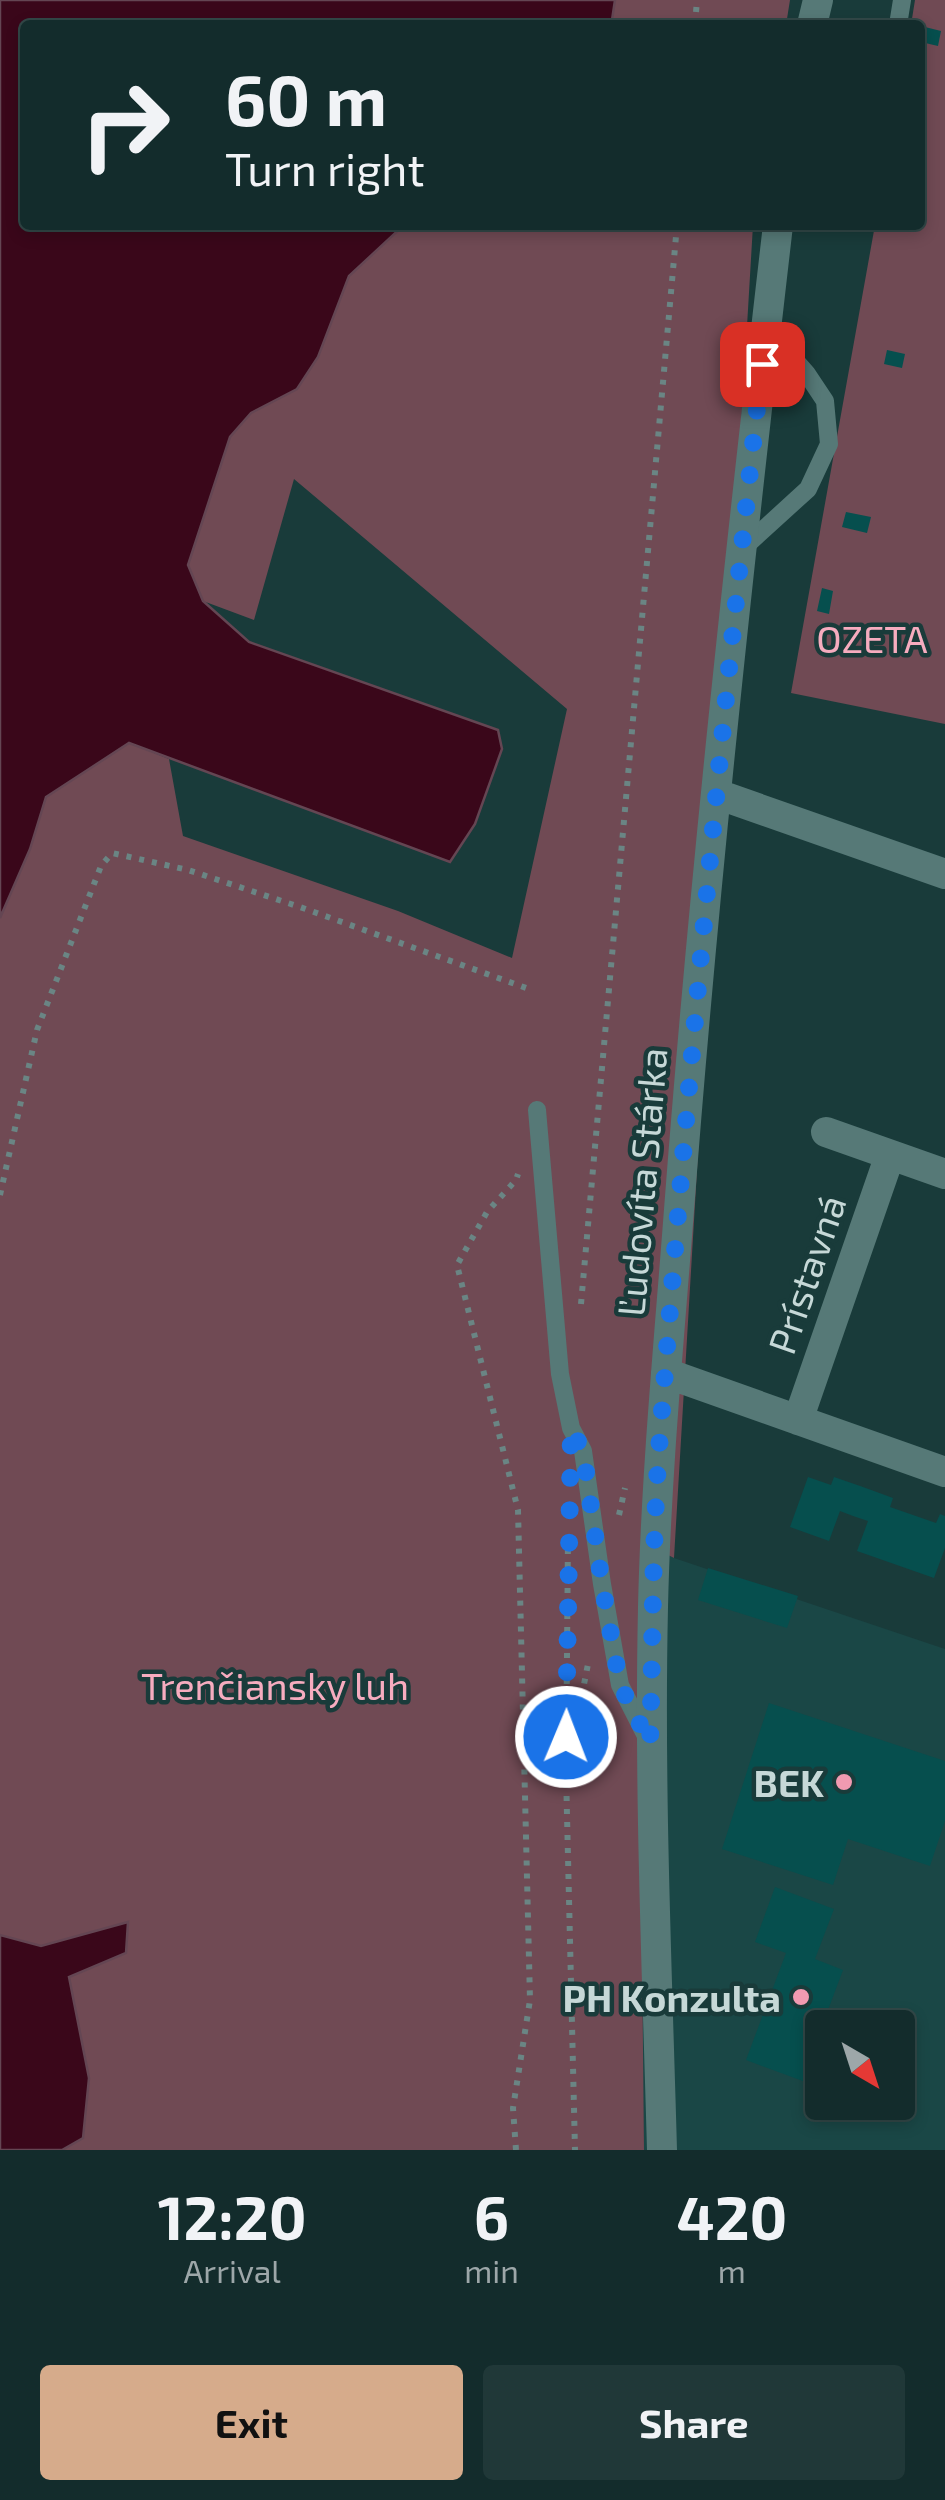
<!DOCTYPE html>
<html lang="en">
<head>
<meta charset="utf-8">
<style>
  body { margin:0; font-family:"Exo 2",sans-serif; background:#203838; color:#f1f3f6; height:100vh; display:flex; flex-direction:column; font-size:38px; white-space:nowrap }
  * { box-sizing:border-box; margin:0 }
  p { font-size:32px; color:#9da7a9 }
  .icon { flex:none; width:55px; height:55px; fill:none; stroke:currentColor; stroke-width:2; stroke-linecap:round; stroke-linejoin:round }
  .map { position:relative; height:2150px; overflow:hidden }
  .drawer { display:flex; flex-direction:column; background:#132c2c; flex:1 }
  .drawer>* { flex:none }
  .guide { position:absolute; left:20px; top:20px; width:905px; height:210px; border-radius:10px; box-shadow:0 5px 15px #0003,0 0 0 2px #324848; background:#132c2c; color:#f1f3f6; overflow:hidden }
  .needle { width:65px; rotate:141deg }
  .fabs { position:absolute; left:805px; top:2010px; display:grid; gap:20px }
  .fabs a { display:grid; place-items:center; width:110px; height:110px; border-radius:10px; background:#132c2c; box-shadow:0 5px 15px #0003,0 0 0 2px #324848; font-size:50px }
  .pin { position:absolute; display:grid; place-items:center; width:85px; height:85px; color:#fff; margin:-42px; border-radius:20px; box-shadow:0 5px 15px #0006 }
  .me { position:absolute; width:110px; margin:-55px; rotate:1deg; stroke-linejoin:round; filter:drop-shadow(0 0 8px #0008) }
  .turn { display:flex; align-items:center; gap:35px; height:210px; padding:0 40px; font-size:45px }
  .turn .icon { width:130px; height:130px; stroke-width:2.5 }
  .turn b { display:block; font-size:70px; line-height:85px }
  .eta { display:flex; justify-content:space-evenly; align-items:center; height:170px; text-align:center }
  .eta b { font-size:60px; font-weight:700; line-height:70px }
  .primary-button { display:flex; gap:20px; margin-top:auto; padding:20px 40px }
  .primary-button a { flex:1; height:115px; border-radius:10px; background:#d6ab8b; color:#111; font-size:40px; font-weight:700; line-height:115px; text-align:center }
  .primary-button a+a { background:#203838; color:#f1f3f6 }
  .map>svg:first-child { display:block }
</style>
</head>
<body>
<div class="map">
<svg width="945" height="2150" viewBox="0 0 945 2150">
  <rect width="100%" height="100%" fill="#193b3a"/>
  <path fill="#1a4746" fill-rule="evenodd" d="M 643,1543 L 674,1558 L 945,1649 L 945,2150 L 644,2150 L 639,1893 ZM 822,2028 L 898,2028 L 898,2102 L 822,2102 Z"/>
  <path fill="#704a54" d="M 615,0 L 790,0 L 786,25 L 608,25 L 612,20 Z
    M 915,0 L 945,0 L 945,724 L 791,693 L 875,225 L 920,225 L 920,25 L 911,25 Z
    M 404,225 L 753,225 L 674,1558 L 644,1543 L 640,1749 L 644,2150 L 62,2150 L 83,2137 L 89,2078 L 69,1976 L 126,1953 L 127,1922 L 41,1946 L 0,1935 L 0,910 L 46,797 L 129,743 L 169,759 L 183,836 L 398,911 L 512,958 L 567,709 L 294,479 L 254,620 L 203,601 L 188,565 L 230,437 L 251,413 L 297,388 L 318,357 L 349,276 Z"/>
  <path fill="#3a071a" stroke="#644653" stroke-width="2.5" d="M 0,0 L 615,0 L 612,20 L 608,25 L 25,25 L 25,225 L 404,225 L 349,276 L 318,357 L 297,389 L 251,413 L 230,437 L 188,565 L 203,601 L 249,642 L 498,730 L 502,749 L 475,824 L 450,862 L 129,743 L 46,797 L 30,849 L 0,918 Z
    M 128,1922 L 126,1953 L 69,1977 L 89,2078 L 83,2138 L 62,2150 L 0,2150 L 0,1935 L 41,1946 Z"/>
  <path fill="#064f4e" d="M 925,27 L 941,31 L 938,46 L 921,42 Z
    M 887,350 L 905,354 L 902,368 L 884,364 Z
    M 846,512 L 871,517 L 867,533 L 842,527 Z
    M 822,588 L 833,591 L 829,614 L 817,611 Z
    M 808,1477 L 831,1485 L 834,1477 L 863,1487 L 893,1498 L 890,1507 L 936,1523 L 940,1514 L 945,1516 L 945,1548 L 934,1578 L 857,1551 L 868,1521 L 853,1516 L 840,1511 L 829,1541 L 790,1527 Z
    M 708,1568 L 798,1596 L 787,1628 L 698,1600 Z
    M 769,1703 L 945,1761 L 945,1821 L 930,1866 L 848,1839 L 833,1885 L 722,1849 Z
    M 775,1887 L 834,1909 L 815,1959 L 843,1970 L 822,2026 L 822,2088 L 746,2060 L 786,1953 L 755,1942 Z"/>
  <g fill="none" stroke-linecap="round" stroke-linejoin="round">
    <path stroke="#6a8584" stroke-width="6" stroke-dasharray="5 8" stroke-linecap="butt" d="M 695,25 L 697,0
      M 0,1195 L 37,1030 L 101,866 L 112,853 L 188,870 L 300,907 L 529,989
      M 581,1304 L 677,225
      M 619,1515 L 625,1488
      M 568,1536 L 566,1773 L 575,2150
      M 569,1760 L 589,1659
      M 516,2150 L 513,2108 L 530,2000 L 518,1510 L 457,1265 L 487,1212 L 516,1180 L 518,1174"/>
    <path stroke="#567977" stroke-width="18" d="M 898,25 L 902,0
      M 741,550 L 808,489 L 829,444 L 825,401 L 807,374 L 766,327
      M 537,1110 L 560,1374 L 571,1428 L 583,1451 L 602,1584 L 620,1685 L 648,1740"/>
    <path stroke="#567977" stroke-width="30" d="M 812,25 L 818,0
      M 717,794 L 945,874
      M 826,1132 L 945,1174
      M 666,1373 L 945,1472
      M 798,1420 L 890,1155
      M 662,2150 C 657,1969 649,1788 653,1607 C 656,1474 669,1342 679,1210 C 704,881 740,553 778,225"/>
  </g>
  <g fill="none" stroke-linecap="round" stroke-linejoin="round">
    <path stroke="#1a73e8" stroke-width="18" stroke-dasharray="0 32.4" d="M 566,1737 L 571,1428 L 583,1451 L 602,1584 L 620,1685 L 650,1744 C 653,1646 652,1547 659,1449 C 687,1087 721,725 762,364"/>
  </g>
  <g fill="#f19ab1" stroke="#193b3a" stroke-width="4">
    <circle cx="844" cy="1782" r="10"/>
    <circle cx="801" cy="1997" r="10"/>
  </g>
  <g text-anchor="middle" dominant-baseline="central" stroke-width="9" stroke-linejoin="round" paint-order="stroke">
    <g font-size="38" fill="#f6acbf" stroke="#193b3a">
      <text x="872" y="638">OZETA</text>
      <text x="275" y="1685">Trenčiansky luh</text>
    </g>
    <g font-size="38" fill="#c6d8d7" stroke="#193b3a">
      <text transform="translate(641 1182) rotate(-85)">Ľudovíta Stárka</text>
      <text transform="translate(806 1274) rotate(-71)">Prístavná</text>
    </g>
    <g font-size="38" font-weight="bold" fill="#c6d8d7" stroke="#193b3a" text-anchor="end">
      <text x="824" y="1782">BEK</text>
      <text x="781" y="1997">PH Konzulta</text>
    </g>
  </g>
</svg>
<div class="fabs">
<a><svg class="needle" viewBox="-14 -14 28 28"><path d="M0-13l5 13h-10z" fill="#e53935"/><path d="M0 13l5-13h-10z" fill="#9da7a9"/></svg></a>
</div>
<div class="pin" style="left:762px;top:364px;background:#d93025"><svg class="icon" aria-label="arrive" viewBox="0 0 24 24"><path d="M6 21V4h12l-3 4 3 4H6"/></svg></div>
<svg class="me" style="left:566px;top:1737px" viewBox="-20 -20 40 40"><circle r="17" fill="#1a73e8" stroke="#fff" stroke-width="3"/><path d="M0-11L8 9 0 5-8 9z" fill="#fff"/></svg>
<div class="guide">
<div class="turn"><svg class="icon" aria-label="right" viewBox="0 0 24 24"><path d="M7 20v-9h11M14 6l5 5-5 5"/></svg><div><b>60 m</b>Turn right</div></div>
</div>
</div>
<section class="drawer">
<div class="eta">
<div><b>12:20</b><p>Arrival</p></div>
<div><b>6</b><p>min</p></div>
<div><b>420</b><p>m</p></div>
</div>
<div class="primary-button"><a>Exit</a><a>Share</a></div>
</section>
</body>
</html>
